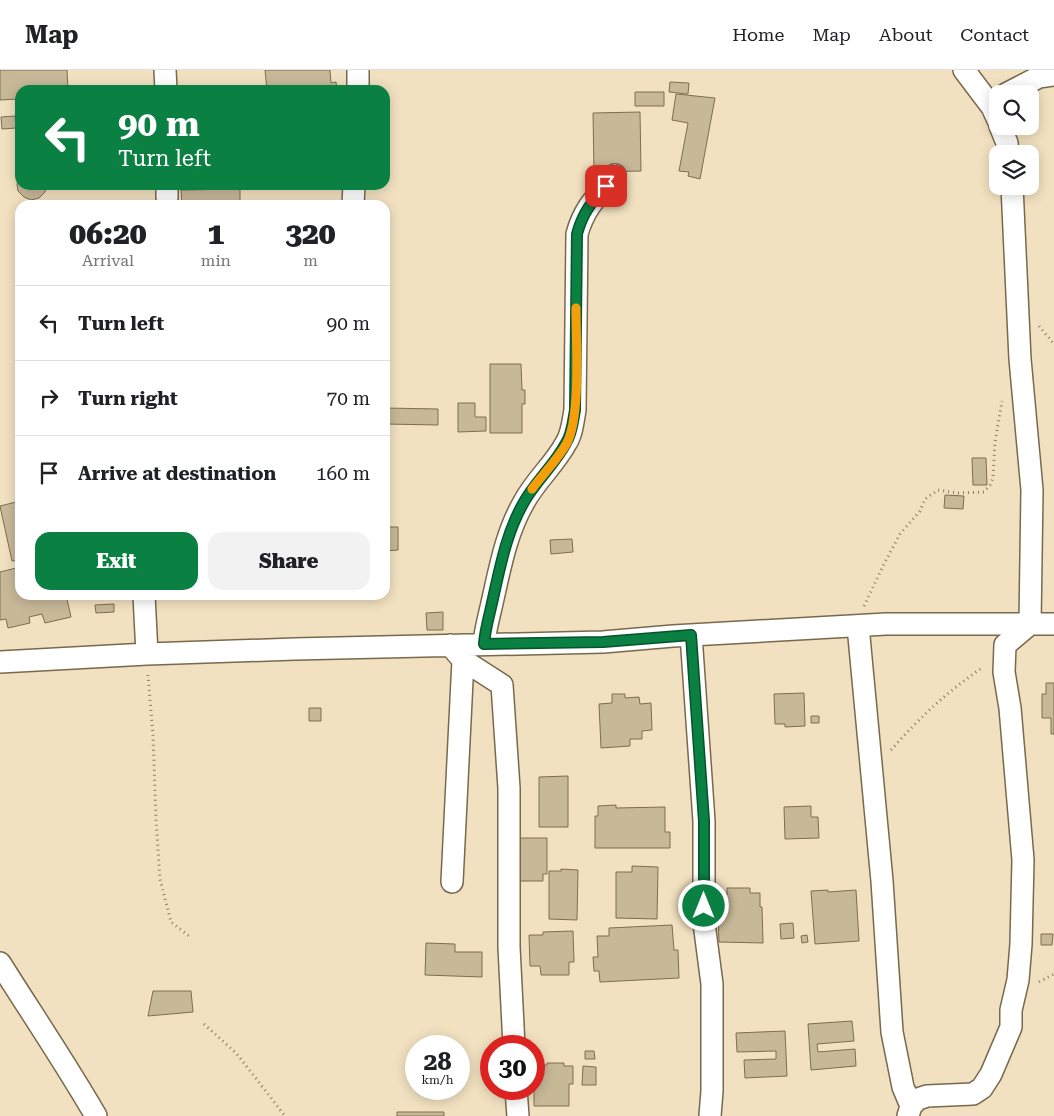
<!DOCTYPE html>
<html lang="en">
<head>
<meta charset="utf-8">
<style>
  body { margin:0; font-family:"Roboto Serif",serif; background:#f2f2f2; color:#202124; height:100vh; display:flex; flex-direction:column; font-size:19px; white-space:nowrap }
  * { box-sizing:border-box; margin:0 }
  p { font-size:16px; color:#757577 }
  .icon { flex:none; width:28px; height:28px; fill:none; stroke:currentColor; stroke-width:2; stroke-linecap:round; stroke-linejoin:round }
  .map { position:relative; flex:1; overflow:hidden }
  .sheet { position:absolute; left:15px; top:130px; width:375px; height:400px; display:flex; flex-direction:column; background:#fff; border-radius:15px; box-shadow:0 2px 12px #0003 }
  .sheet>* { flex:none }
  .hud { position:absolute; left:15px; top:15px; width:375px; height:105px; border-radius:15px; box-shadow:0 2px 12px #0003; background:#0b8043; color:#fff; overflow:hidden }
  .fabs { position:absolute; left:989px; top:15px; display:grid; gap:10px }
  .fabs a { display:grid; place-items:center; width:50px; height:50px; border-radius:10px; background:#fff; box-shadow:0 2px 12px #0003; font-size:25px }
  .speed { position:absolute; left:405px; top:965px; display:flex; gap:10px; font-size:25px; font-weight:700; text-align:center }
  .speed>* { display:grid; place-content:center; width:65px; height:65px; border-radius:50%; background:#fff; box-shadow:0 2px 12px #0003; line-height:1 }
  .speed small { font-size:12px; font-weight:400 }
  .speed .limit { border:8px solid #d22; background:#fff; color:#111 }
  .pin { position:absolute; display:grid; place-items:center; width:42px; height:42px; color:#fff; margin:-21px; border-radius:10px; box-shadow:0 2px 8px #0006 }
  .me { position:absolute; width:55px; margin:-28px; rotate:0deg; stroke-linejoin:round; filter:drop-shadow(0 0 4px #0008) }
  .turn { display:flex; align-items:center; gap:18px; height:105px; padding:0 20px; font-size:22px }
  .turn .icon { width:65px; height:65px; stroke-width:2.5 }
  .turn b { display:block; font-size:35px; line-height:42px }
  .eta { display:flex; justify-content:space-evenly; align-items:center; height:85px; text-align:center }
  .eta b { font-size:30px; font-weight:800; line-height:35px }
  .cta { display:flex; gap:10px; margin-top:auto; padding:10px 20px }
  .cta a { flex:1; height:58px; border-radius:15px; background:#0b8043; color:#fff; font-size:20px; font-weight:800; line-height:58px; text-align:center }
  .cta a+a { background:#f2f2f2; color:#202124 }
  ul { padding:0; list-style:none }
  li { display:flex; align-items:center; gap:15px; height:75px; padding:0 20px; border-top:1px solid #e0e0e0 }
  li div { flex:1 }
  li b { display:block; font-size:19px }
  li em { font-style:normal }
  header { display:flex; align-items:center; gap:30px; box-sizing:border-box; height:70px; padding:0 25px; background:#fff; border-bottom:1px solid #e0e0e0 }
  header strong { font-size:24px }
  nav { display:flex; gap:28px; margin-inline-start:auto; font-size:18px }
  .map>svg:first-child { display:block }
</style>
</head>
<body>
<header>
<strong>Map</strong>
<nav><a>Home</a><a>Map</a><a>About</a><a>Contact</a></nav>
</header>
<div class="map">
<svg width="1054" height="1046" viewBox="0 0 1054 1046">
  <rect width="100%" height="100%" fill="#f1e1c0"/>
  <path fill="#c7b898" stroke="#7d6e51" d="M 0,0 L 67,0 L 68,20 L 20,20 L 20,29 L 0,30 Z
    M 265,0 L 330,0 L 331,13 L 336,12 L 337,20 L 267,20 Z
    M 670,12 L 689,13 L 688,24 L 669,22 Z
    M 635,22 L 664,22 L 664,36 L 635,36 Z
    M 676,24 L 715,28 L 700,109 L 688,106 L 689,102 L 679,101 L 688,53 L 672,50 Z
    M 640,42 L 641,101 L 594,102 L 593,43 Z
    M 15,46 L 16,58 L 2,59 L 1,47 Z
    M 16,49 L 20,49 L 20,61 L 17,61 Z
    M 20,105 L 20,115 L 47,115 L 45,122 L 39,128 L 31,130 L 24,127 L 18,121 L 17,114 Z
    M 240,119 L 240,135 L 182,135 L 181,120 Z
    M 385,227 L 388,227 L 389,247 L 385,247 Z
    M 490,294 L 521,294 L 522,320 L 525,320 L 525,334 L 522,334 L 522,363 L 490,363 Z
    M 458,333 L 475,333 L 475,347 L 486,347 L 486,361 L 458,362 Z
    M 385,338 L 438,339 L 438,355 L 385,354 Z
    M 972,388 L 986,388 L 987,415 L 973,415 Z
    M 945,425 L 964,426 L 963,439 L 944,438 Z
    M 20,431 L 20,490 L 12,491 L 0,436 Z
    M 385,450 L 387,450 L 387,457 L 398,457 L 398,480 L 385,481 Z
    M 572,469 L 573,482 L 551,484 L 550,470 Z
    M 20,497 L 20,525 L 66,525 L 71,547 L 45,553 L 42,544 L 29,547 L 30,553 L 8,558 L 6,549 L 0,550 L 0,502 Z
    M 114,534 L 114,542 L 96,543 L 95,535 Z
    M 443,542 L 443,560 L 427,560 L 426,543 Z
    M 1046,613 L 1054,613 L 1054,664 L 1051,664 L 1051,648 L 1042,648 L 1042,624 L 1046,624 Z
    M 804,623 L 805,656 L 785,657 L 785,654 L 775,654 L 774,624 Z
    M 612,624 L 625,624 L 625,628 L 639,627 L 640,634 L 651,633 L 652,660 L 642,661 L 642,669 L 630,669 L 630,676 L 601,678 L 599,634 L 612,633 Z
    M 309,638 L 321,638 L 321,651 L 309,651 Z
    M 811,646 L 819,646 L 819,653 L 811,653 Z
    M 568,706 L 568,757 L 539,757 L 539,707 Z
    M 616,735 L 616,738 L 665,737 L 665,762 L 670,762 L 670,778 L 595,778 L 595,746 L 598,746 L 598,736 Z
    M 811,736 L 811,747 L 818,747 L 819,768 L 785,769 L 784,737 Z
    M 518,768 L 547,768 L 547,804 L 543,804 L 543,811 L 515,811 Z
    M 632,796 L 658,797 L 657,849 L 616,848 L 616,802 L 632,802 Z
    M 561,799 L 578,800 L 577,850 L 549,849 L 549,801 L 561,801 Z
    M 727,818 L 750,818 L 750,823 L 760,823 L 760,837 L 762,837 L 763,873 L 719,872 L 718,843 L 713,843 L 713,832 L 717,832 L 717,825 L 727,825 Z
    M 828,820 L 828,822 L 856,820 L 859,871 L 815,874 L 811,821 Z
    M 793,853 L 794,868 L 781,869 L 780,854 Z
    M 672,855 L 674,880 L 678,880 L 679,908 L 600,912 L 599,901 L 594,901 L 593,887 L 598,887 L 597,866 L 609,866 L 609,858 Z
    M 573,861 L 574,892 L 569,892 L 569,905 L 541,905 L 540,896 L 530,896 L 529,865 L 543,865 L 543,862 Z
    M 1041,864 L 1053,864 L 1052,875 L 1041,875 Z
    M 807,865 L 808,872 L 802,873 L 801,866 Z
    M 426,873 L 455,874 L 455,882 L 482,882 L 482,907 L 425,905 Z
    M 153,921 L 191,921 L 193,942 L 148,946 Z
    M 852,951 L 854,971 L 817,974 L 818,982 L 855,979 L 856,996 L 811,1000 L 808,954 Z
    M 785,961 L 787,1006 L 745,1008 L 744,990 L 776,989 L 776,981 L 737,982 L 736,963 Z
    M 585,981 L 594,981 L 595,989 L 585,989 Z
    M 547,993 L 564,993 L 564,996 L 573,996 L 573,1014 L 569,1014 L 569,1036 L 534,1036 L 534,995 L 547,995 Z
    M 583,996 L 596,997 L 596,1015 L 582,1015 Z
    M 397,1042 L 444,1042 L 444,1046 L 397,1046 Z"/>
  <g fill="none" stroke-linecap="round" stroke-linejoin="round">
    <g stroke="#78694c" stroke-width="24">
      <path id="minor" d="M 165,0 L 166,20
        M 964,0 L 992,37 L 998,50
        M 358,20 L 358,0
        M 1006,24 L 1039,7 L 1054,5
        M 1000,56 L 1007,73 L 1008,84
        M 167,115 L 167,128
        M 353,135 L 354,115
        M 144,525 L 147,584
        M 858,556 L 882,811 L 892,962 L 903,1017 L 911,1036
        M 691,565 L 704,751 L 704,853 L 712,914 L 712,1021 L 710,1046
        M 484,574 C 485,560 489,547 492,533 C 500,498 506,463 524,432 C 535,411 555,394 566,373 C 572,364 573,351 575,340 L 577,164 C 584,138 598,125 615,105
        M 450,575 L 463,590 L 502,615 L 509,718 L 509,877 L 514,976
        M 0,592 L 147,584 L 295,579 L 603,572 L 673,566 L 886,554 L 1054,554
        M 452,812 L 463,590
        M 0,893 C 32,944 66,994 96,1046
        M 516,1019 L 518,1046
        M 908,1046 L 911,1036 L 918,1029 L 927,1026 L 973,1024 L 982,1018 L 991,1004 L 1011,957 L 1011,940 L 1018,910 L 1021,874 L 1023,790 L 1010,638 L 1004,602 L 1005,575 L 1030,554 L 1032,420 L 1020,289 L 1012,116"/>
    </g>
    <path stroke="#887d67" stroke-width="3" stroke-dasharray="1 4" stroke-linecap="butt" d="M 1039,256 L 1054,274
      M 864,536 L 885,492 L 900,464 L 920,441 L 925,429 L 938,420 L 958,423 L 984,422 L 990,415 L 993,408 L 995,372 L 1002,331
      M 148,605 L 153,665 L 156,749 L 160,809 L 171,852 L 189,866
      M 891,680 C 921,646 946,623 983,597
      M 1039,912 L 1054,904
      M 204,954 L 237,984 L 285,1046"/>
    <use href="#minor" stroke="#fff" stroke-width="21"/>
  </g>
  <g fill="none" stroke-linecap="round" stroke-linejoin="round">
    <g stroke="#07532c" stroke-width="12">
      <path id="route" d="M 606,116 C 591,133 583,142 577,164 L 575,340 C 573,351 572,364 566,373 C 555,394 536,411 524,432 C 506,463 500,498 492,533 C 489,547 485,560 484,574 L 603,572 L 691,565 L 704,751 L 704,836"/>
    </g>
    <use href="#route" stroke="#0b8043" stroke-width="9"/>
    <path stroke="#f59e0b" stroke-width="9" d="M 532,419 C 543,404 558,389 567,373 C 581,345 576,272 576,238"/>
  </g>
</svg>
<div class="fabs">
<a><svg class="icon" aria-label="search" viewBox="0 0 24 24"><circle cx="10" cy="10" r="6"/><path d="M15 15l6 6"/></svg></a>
<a><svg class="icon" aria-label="layers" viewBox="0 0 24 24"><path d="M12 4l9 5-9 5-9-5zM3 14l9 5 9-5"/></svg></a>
</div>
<div class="speed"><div>28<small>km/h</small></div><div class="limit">30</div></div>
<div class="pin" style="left:606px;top:116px;background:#d93025"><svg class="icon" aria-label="arrive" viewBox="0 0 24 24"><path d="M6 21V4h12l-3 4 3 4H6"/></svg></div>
<svg class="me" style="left:704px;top:836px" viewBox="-20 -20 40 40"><circle r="17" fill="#0b8043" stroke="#fff" stroke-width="3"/><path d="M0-11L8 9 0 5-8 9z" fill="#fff"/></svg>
<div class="hud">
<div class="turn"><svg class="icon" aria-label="left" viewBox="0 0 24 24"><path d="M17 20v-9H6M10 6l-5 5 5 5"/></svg><div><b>90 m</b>Turn left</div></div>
</div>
<section class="sheet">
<div class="eta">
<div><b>06:20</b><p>Arrival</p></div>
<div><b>1</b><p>min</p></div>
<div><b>320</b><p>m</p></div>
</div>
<ul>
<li><svg class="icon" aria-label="left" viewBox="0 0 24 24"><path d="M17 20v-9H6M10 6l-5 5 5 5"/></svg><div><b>Turn left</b></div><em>90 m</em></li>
<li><svg class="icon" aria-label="right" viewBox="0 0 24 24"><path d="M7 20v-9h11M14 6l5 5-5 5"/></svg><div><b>Turn right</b></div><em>70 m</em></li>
<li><svg class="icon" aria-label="arrive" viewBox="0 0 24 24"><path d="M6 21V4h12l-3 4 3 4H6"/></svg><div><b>Arrive at destination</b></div><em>160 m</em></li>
</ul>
<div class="cta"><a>Exit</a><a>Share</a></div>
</section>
</div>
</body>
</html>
